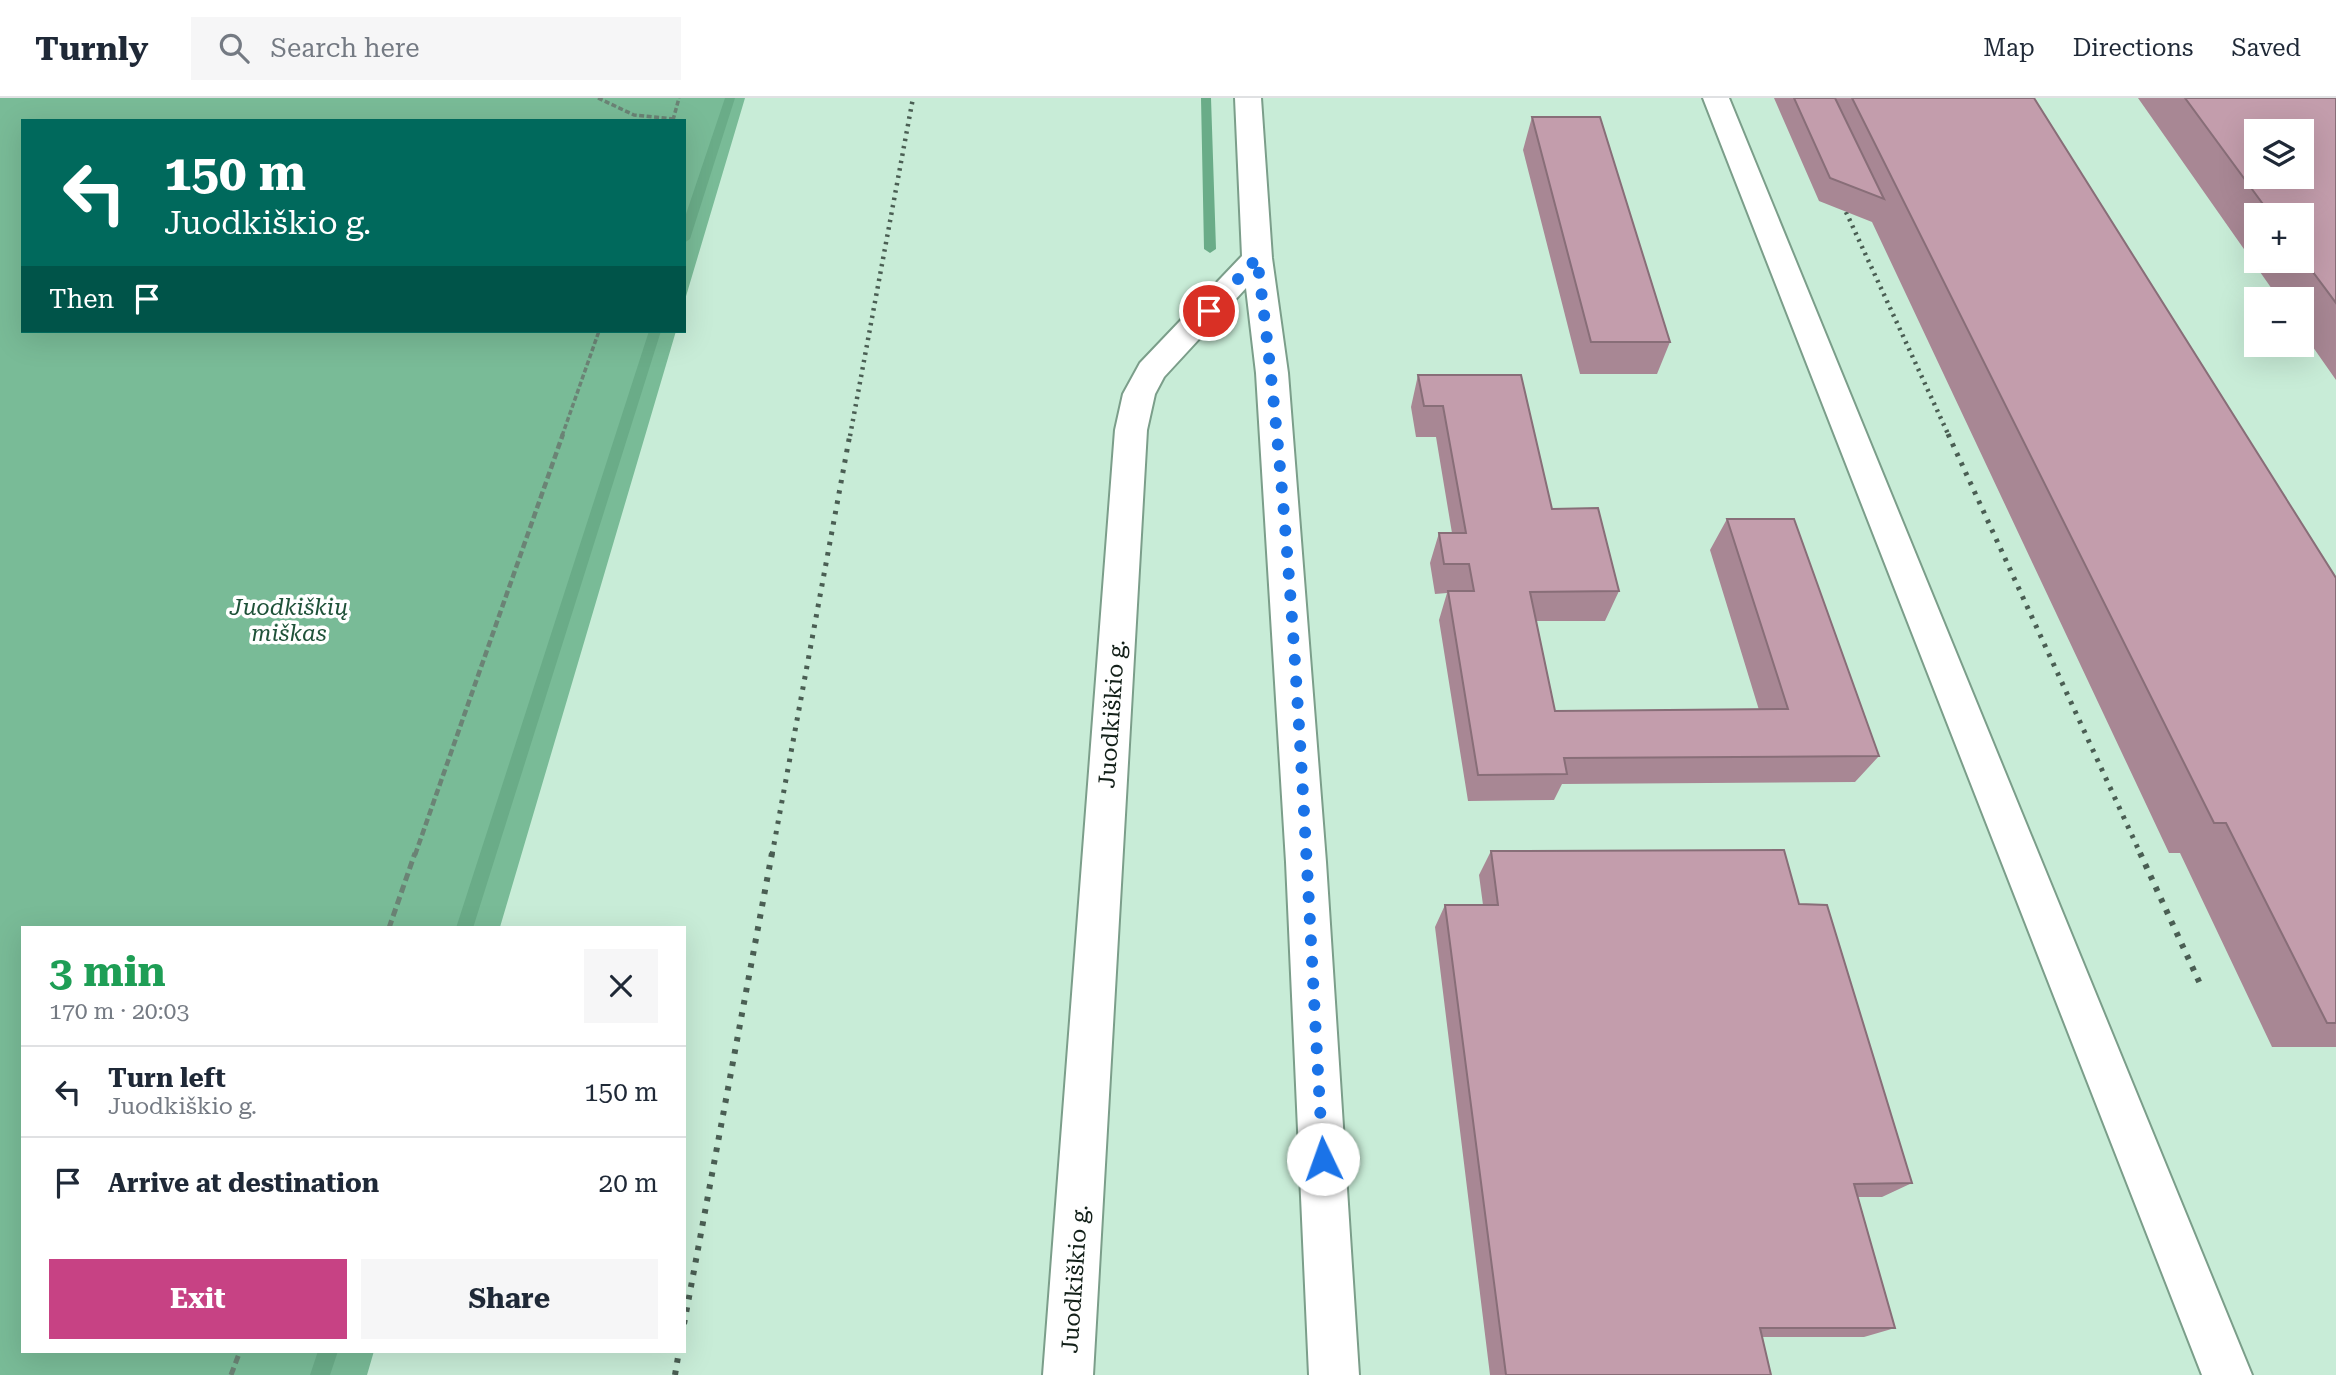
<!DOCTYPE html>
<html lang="en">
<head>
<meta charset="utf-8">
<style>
  body { margin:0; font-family:"Roboto Serif",serif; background:#f6f6f7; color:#1f2937; height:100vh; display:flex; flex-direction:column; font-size:26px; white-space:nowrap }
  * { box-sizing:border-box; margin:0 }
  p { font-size:23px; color:#747a83 }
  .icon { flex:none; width:38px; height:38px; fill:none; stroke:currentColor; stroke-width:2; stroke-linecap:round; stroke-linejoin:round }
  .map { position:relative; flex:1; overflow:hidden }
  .sheet { position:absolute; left:21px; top:828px; width:665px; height:427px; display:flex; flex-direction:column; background:#fff; border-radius:0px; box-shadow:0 7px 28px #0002 }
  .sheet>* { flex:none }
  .banner { position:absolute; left:21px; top:21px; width:665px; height:214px; border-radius:0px; box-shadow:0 7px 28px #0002; background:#00695c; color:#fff; overflow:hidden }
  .tools { position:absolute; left:2244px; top:21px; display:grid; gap:14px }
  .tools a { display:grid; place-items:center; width:70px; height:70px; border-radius:0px; background:#fff; box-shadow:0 7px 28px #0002; font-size:35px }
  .pin { position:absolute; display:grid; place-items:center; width:60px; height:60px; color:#fff; margin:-30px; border:4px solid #fff; border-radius:50%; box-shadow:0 2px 7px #0007 }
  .me { position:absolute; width:77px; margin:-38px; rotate:357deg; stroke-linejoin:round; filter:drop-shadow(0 0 5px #0008) }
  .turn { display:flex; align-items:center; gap:24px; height:147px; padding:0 28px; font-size:32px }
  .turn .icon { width:91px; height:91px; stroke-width:2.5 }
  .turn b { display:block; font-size:49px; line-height:60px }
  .then { display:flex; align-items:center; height:66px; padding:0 28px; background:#0003; gap:14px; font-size:26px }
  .round { display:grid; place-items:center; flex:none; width:74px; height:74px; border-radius:0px; background:#f6f6f7 }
  .summary { display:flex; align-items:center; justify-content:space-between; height:119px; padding:0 28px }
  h1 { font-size:42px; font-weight:700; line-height:52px; color:#1e9e55 }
  .button { display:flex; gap:14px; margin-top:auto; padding:14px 28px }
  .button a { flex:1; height:80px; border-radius:0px; background:#c74284; color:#fff; font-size:28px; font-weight:700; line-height:80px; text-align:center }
  .button a+a { background:#f6f6f7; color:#1f2937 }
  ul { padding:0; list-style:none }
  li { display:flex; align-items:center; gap:21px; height:91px; padding:0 28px; border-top:2px solid #e0e1e3 }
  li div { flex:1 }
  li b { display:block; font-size:26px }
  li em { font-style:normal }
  header { display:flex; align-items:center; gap:42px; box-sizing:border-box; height:98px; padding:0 35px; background:#fff; border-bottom:2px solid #e0e1e3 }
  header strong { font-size:33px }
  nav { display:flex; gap:38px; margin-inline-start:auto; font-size:24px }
  .search { width:490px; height:63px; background:#f6f6f7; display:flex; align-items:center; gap:18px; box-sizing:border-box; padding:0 24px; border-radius:0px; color:#747a83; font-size:26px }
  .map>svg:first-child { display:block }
</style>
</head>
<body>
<header>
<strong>Turnly</strong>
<div class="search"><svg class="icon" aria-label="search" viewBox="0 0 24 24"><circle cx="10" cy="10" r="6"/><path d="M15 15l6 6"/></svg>Search here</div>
<nav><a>Map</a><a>Directions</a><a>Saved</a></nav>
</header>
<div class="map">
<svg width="2336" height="1277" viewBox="0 0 2336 1277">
  <rect width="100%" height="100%" fill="#c8ecd7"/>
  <path fill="#79bb97" d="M 0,0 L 745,0 L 684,205 L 684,23 L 23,23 L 23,233 L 676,233 L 500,829 L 23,830 L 23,1253 L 374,1253 L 367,1277 L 0,1277 Z"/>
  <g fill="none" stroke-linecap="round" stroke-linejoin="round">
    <path fill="#6aac88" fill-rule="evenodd" d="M 725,0 L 735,0 L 690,141 L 684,145 L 684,122 Z
      M 1201,0 L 1211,0 L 1216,151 L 1210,155 L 1204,151 Z
      M 649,233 L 661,233 L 473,830 L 456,830 Z
      M 318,1253 L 338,1253 L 330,1277 L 310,1277 Z"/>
    <g stroke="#7b9e8a" stroke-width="4">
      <path id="minor" d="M 1235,0 L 1261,0 L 1272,160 L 1288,275 L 1326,764 L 1359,1277 L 1309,1277 L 1286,764 L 1256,275 L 1246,190 L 1164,279 L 1155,296 L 1147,332 L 1093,1277 L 1043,1277 L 1115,332 L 1123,296 L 1140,265 L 1242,158 Z
        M 1703,0 L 1729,0 L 2252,1277 L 2202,1277 Z"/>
    </g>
    <path stroke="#6b8375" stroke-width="3.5" stroke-dasharray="5 2.5" stroke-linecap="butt" d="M 598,0 L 634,17 L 673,21
      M 673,22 L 679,0
      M 562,338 L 599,233"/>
    <path stroke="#6b8375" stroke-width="4.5" stroke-dasharray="7 3.5" stroke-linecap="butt" d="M 415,757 L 563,336"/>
    <path stroke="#6b8375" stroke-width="5" stroke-dasharray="8 4.5" stroke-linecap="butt" d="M 389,830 L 415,755
      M 231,1277 L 240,1253"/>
    <use href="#minor" fill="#fff" fill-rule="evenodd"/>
    <path stroke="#4a5e53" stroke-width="4.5" stroke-dasharray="2.5 5" stroke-linecap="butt" d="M 1846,114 L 1949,338
      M 850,338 L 913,0"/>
    <path stroke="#4a5e53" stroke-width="5" stroke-dasharray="3.5 7" stroke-linecap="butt" d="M 1948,336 L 2141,757
      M 772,757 L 850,336"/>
    <path stroke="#4a5e53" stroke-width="6" stroke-dasharray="4.5 8" stroke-linecap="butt" d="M 2140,755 L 2201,888
      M 684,1226 L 772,755
      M 675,1277 L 679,1253"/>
  </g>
  <path fill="#a88794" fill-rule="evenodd" d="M 1774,0 L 2034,0 L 2336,480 L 2336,949 L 2272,949 L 2180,755 L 2169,755 L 1872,124 L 1819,103 Z
    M 2138,0 L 2336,0 L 2336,282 L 2301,232 L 2301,201 L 2279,201 ZM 2256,117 L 2301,117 L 2301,163 L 2256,163 Z
    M 1532,19 L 1670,244 L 1657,276 L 1580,276 L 1523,52 Z
    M 1418,277 L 1552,411 L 1619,493 L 1605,523 L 1536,523 L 1555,613 L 1759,612 L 1710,452 L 1727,421 L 1879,658 L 1855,684 L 1562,686 L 1554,702 L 1468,703 L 1439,522 L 1447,495 L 1435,496 L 1430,465 L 1439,435 L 1452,435 L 1436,339 L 1416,339 L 1411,309 Z
    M 1491,753 L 1799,806 L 1912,1085 L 1882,1099 L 1858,1099 L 1895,1230 L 1864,1239 L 1762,1239 L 1771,1277 L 1490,1277 L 1435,829 L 1445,807 L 1483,807 L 1479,777 Z"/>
  <path fill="#c39dac" stroke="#886e78" stroke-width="2" fill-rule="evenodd" d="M 1794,0 L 1835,0 L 1884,101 L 1830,80 Z
    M 1852,0 L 2034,0 L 2336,480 L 2336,925 L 2327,925 L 2226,725 L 2214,725 Z
    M 2185,0 L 2336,0 L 2336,205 L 2301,158 L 2301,117 L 2271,117 ZM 2256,33 L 2301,33 L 2301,79 L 2256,79 Z
    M 1532,19 L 1600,19 L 1670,244 L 1591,244 Z
    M 1418,277 L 1521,277 L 1552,411 L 1598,410 L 1619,493 L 1530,494 L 1555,613 L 1788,611 L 1727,421 L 1794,421 L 1879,658 L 1564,660 L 1567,676 L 1478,677 L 1448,493 L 1474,493 L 1469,466 L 1444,466 L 1439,435 L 1466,435 L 1443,308 L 1424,308 Z
    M 1784,752 L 1799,806 L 1827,807 L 1912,1085 L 1854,1086 L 1895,1230 L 1760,1230 L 1771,1277 L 1506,1277 L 1445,807 L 1498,807 L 1491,753 Z"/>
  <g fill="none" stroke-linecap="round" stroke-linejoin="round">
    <path stroke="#1a73e8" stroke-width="12" stroke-dasharray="0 21.6" d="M 1209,213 L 1257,160 C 1296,457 1305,762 1323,1061"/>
  </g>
  <g text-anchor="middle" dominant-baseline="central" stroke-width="7" stroke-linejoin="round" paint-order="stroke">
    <g font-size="23" font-style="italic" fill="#1f5239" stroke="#fff">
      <text x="289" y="509">Juodkiškių<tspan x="289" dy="26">miškas</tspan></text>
    </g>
    <g font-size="23" fill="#132019" stroke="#fff">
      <text transform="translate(1112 616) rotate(-86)">Juodkiškio g.</text>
      <text transform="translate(1075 1181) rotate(-86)">Juodkiškio g.</text>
    </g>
  </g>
</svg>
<div class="tools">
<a><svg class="icon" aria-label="layers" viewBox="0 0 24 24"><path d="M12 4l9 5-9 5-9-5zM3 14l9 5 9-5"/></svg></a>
<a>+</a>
<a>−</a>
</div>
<div class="pin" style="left:1209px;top:213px;background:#d93025"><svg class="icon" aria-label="arrive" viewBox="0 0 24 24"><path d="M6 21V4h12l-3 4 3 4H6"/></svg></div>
<svg class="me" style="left:1323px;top:1061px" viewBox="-20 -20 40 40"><circle r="19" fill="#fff"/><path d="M0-13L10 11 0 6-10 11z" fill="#1a73e8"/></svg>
<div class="banner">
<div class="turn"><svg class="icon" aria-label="left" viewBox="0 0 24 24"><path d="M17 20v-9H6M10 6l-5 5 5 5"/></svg><div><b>150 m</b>Juodkiškio g.</div></div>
<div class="then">Then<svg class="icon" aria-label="arrive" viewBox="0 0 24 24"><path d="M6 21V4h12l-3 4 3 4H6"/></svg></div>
</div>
<section class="sheet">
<div class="summary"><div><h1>3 min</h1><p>170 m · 20:03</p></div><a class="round"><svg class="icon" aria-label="close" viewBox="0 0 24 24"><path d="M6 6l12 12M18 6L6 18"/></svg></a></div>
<ul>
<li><svg class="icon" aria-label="left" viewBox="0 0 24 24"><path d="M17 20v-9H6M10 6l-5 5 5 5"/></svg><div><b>Turn left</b><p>Juodkiškio g.</p></div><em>150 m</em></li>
<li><svg class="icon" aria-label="arrive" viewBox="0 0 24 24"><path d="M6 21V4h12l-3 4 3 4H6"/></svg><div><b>Arrive at destination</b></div><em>20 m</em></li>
</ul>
<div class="button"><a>Exit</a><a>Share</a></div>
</section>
</div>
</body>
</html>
